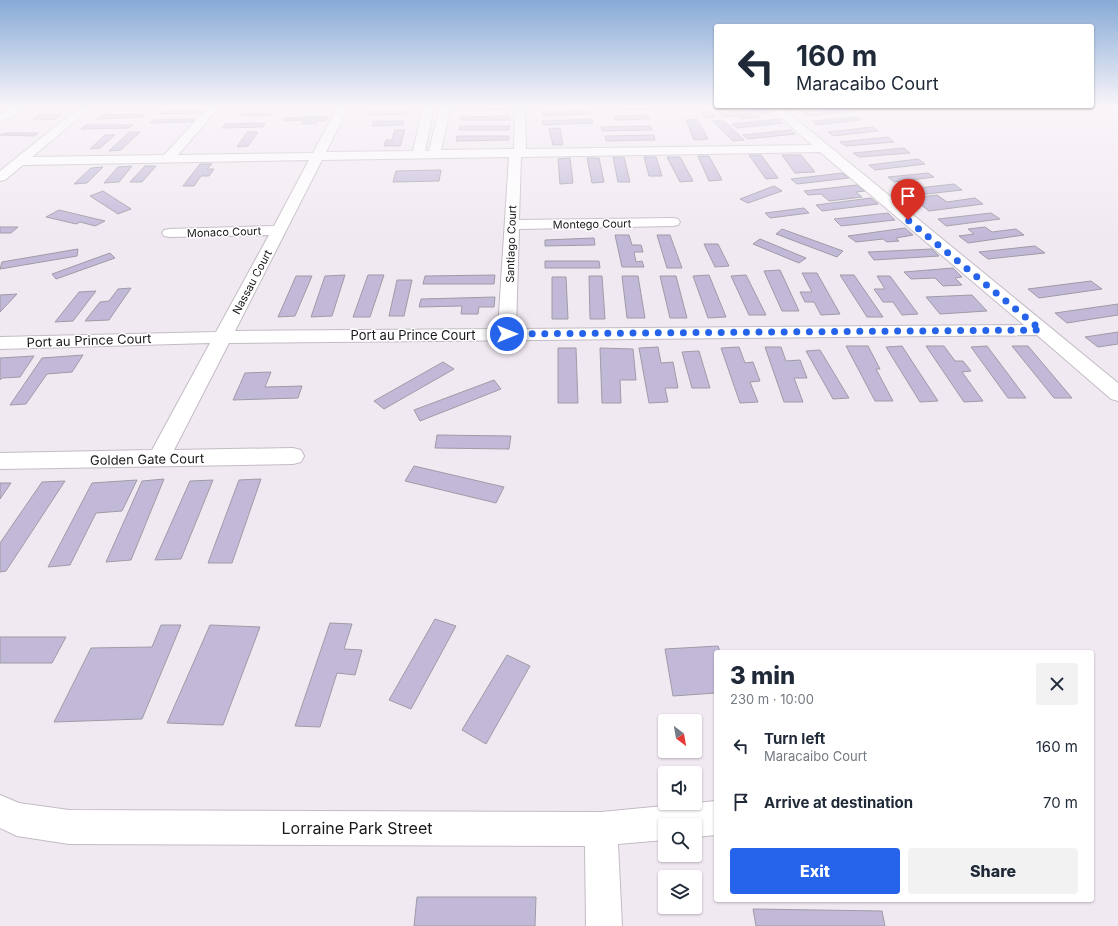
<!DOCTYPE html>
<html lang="en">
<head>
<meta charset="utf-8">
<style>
  body { margin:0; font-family:Inter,sans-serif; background:#f2f2f3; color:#1f2937; height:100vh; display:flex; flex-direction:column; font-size:15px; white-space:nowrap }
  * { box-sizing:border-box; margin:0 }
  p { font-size:13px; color:#747a83 }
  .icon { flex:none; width:22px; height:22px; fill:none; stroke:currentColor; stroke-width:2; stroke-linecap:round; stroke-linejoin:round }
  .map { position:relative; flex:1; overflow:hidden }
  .drawer { position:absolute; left:714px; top:650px; width:380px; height:252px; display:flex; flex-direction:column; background:#fff; border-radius:4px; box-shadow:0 1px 3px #0004 }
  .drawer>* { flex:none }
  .guide { position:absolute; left:714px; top:24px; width:380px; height:84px; border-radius:4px; box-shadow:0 1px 3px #0004; background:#fff; color:#1f2937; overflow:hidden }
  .needle { width:26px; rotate:149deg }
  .tools { position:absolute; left:658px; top:714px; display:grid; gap:8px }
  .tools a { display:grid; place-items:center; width:44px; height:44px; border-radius:4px; background:#fff; box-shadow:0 1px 3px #0004; font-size:20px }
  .pin { position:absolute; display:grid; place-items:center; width:34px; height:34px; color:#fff; margin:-41px -17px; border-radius:50% 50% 50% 0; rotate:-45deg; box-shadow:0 0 4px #0007 }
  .pin .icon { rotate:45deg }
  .me { position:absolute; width:44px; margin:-22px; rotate:90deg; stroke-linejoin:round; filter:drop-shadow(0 0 3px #0008) }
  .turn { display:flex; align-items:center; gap:14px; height:84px; padding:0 16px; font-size:18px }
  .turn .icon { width:52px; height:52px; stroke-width:2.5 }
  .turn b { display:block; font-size:28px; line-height:34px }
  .round { display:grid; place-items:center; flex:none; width:42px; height:42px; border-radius:4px; background:#f2f2f3 }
  .overview { display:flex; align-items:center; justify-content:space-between; height:68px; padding:0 16px }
  h1 { font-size:24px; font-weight:800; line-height:30px }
  .cta { display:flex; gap:8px; margin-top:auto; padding:8px 16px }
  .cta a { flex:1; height:46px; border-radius:4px; background:#2563eb; color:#fff; font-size:16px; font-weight:800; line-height:46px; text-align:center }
  .cta a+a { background:#f2f2f3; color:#1f2937 }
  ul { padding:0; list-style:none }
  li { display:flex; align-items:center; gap:12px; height:56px; padding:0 16px }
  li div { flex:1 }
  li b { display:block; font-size:15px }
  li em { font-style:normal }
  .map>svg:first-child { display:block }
</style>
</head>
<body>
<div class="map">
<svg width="1118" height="926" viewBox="0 0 1118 926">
  <rect width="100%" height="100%" fill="#f1e9f2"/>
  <path fill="#c2b9d9" stroke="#9e9ca5" d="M 236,106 L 274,106 L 273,108 L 234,109 Z
    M 510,106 L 510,110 L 462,111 L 463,107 Z
    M 695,106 L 706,106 L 716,117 L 706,118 Z
    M 603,107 L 646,107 L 647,110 L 603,111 Z
    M 846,108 L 851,112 L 807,116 L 802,112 Z
    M 767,109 L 771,113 L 757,114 L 760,117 L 740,119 L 737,116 L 723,117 L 719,113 Z
    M 164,110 L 203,110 L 200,113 L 160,114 Z
    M 590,110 L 591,114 L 543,116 L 542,112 Z
    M 371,111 L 407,111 L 406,114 L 370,115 Z
    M 39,114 L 61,114 L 55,119 L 33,120 Z
    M 146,114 L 142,117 L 96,119 L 100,115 Z
    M 241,114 L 272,114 L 270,116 L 239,116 Z
    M 648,115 L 649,119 L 615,120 L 614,116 Z
    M 328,116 L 326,121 L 317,121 L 316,124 L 302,124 L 304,120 L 283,121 L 285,118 Z
    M 510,116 L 510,120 L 460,120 L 461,117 Z
    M 856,117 L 861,120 L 816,125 L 812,121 Z
    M 195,119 L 192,122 L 150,123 L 154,120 Z
    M 592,119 L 593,123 L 543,125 L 542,121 Z
    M 697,119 L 708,139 L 694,140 L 686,120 Z
    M 778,119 L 783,123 L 737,128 L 732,124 Z
    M 723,120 L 744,140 L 733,141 L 713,121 Z
    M 373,121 L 404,121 L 403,125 L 372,126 Z
    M 265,123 L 263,127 L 222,128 L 225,124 Z
    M 86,125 L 133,125 L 129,128 L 81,129 Z
    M 460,126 L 510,126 L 509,130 L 459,130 Z
    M 650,126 L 652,130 L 602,131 L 601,127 Z
    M 873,127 L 878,131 L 833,136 L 828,132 Z
    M 560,128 L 563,145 L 553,145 L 549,129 Z
    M 395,130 L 405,130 L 400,146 L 384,146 L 386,140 L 392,140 Z
    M 791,130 L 795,134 L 748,139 L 743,135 Z
    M 129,132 L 140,132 L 121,150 L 109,151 Z
    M 247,132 L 258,132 L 248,146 L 237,147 Z
    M 5,133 L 38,133 L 34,136 L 0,135 Z
    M 105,135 L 115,135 L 100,148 L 90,149 Z
    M 654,135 L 655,140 L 606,141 L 605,136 Z
    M 457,136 L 509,136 L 509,140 L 456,141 Z
    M 888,137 L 894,142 L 846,146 L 840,142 Z
    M 904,148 L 910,153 L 859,157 L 853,153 Z
    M 749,155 L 761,155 L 778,178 L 766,179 Z
    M 782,155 L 801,155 L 815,172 L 795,173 Z
    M 698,156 L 709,156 L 722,180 L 709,181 Z
    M 613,157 L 624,157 L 630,182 L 618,182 Z
    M 644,157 L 656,157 L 662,176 L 649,176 Z
    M 667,157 L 680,157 L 693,181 L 680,182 Z
    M 570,158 L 573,183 L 560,184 L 558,159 Z
    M 587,158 L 599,158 L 604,182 L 592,183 Z
    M 918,159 L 925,164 L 875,170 L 869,165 Z
    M 200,164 L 212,164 L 207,169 L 214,169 L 209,176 L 201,176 L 194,186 L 183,186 Z
    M 132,166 L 119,182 L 104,183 L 118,167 Z
    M 145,166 L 156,166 L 142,182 L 130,182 Z
    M 103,167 L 87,183 L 74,184 L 91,168 Z
    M 441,170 L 439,181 L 393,182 L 396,171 Z
    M 842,173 L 849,178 L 797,184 L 791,179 Z
    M 928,173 L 934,177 L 894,182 L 888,177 Z
    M 954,184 L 962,190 L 908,196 L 901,190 Z
    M 857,185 L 865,191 L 856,192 L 862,197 L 829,201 L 821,194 L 808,195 L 804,191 Z
    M 774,186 L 782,191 L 748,203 L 740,199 Z
    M 103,191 L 131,209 L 118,214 L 90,196 Z
    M 937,195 L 947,202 L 975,198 L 983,204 L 929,211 L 912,198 Z
    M 871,198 L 878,204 L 822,211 L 816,205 Z
    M 804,208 L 809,213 L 770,218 L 765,213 Z
    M 59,210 L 105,221 L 95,226 L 80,222 L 76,224 L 46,217 Z
    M 888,213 L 895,220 L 841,226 L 834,219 Z
    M 991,213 L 1000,219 L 946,226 L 938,219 Z
    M 0,227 L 18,227 L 11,233 L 0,233 Z
    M 985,227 L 992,232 L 1016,229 L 1024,235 L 968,243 L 959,236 L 974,234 L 968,229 Z
    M 905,228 L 913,235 L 896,238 L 899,241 L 887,242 L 883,239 L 856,242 L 848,236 Z
    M 782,229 L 843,251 L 837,257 L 776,234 Z
    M 615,235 L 629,235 L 632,245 L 641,245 L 643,252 L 634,252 L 636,262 L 642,261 L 644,267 L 622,267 Z
    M 657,235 L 670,235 L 682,268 L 667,268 Z
    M 594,238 L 595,245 L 545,246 L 545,240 Z
    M 760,239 L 806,258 L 799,263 L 753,244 Z
    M 704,244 L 718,244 L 729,266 L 715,267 Z
    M 1035,246 L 1045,253 L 988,259 L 979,252 Z
    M 78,249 L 77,256 L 0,269 L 2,262 Z
    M 932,249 L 939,256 L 874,260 L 868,252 Z
    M 110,253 L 115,258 L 56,279 L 52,274 Z
    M 545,261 L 599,261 L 600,268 L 545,268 Z
    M 953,268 L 962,277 L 955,278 L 962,285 L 943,286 L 935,278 L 911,279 L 904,272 Z
    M 780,270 L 799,311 L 782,311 L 764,271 Z
    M 802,273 L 817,273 L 840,314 L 821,315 L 814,302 L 805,302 L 800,292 L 812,292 Z
    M 345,275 L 332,316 L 311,317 L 325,276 Z
    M 368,275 L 384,275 L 370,317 L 353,317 Z
    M 495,275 L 494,284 L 423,284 L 425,276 Z
    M 709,275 L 726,317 L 708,318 L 693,276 Z
    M 746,275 L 766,315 L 749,315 L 731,276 Z
    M 840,275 L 854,275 L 883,317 L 867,317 Z
    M 296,276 L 312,276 L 295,316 L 278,317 Z
    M 589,276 L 602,276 L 605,319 L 590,319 Z
    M 622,276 L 638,276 L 645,318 L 627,318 Z
    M 660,276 L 676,276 L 687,318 L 670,318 Z
    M 877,276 L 890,276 L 918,314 L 902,315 L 893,302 L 883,302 L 874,289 L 885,289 Z
    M 552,277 L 566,277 L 568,319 L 552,319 Z
    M 397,280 L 412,280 L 404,316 L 389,316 Z
    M 1091,281 L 1102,289 L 1039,298 L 1028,289 Z
    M 131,288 L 109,320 L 85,321 L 100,302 L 109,301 L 118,289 Z
    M 96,291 L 73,321 L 55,322 L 79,292 Z
    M 17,294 L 0,312 L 0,295 Z
    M 972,295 L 987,311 L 940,314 L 926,297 Z
    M 495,297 L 494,307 L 479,307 L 478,314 L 461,314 L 462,306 L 419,307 L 421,299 Z
    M 1118,304 L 1118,315 L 1067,323 L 1055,313 Z
    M 1118,332 L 1118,344 L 1098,347 L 1085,337 Z
    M 846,346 L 868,346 L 880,369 L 876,369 L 893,401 L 875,401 Z
    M 902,346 L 938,401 L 920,402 L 886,347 Z
    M 926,346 L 944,346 L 955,361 L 963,361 L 971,371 L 962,372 L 983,401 L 964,402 Z
    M 987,346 L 1026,398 L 1008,398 L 971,347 Z
    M 1012,346 L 1028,346 L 1072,398 L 1054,398 Z
    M 658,347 L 661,363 L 673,362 L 678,388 L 665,388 L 668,402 L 649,403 L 639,348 Z
    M 739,347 L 745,363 L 753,362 L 760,381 L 750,382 L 758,402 L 740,403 L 721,348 Z
    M 765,347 L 781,347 L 786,361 L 800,360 L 807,378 L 794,378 L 803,402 L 784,402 Z
    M 558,348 L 576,348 L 578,403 L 558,403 Z
    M 600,348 L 633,349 L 636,380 L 620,380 L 621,403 L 602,403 Z
    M 820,350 L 849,398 L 833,399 L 806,351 Z
    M 699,351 L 710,388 L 692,388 L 682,352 Z
    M 83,355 L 72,372 L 47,374 L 26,404 L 10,405 L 42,358 Z
    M 34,356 L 20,377 L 2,378 L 0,380 L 0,358 Z
    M 443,362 L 454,369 L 384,409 L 374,401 Z
    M 271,372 L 265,387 L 302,386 L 298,398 L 233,400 L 245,373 Z
    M 494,380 L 501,389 L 420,421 L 414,410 Z
    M 437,435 L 511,436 L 509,449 L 435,448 Z
    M 414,466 L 504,487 L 496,503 L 405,481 Z
    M 164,479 L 131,560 L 106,562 L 142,481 Z
    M 261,479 L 232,563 L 208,563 L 239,480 Z
    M 137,480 L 122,511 L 96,513 L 70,565 L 48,567 L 92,483 Z
    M 213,480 L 181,559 L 155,560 L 190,481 Z
    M 65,481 L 6,571 L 0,572 L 0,543 L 42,482 Z
    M 0,483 L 11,483 L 0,499 Z
    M 435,619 L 456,626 L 411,709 L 389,700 Z
    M 330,623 L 352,624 L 344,649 L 362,650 L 355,675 L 337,673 L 320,727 L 295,726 Z
    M 161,625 L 181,625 L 142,719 L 54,722 L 91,648 L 152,647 Z
    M 210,625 L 260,627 L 223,725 L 167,723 Z
    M 0,637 L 66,637 L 52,663 L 0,663 Z
    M 718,646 L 720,652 L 716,652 L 716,693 L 673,696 L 665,649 Z
    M 507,655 L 530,666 L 486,744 L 462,730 Z
    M 417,897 L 536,897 L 535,926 L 414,926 Z
    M 753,909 L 882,911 L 885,926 L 756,926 Z"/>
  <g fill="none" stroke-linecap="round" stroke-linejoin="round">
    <g stroke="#c3bcc4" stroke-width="2">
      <path id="minor" d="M 14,106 L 27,106 L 15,116 L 0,121 L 0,114 Z
        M 81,106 L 93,106 L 32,157 L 164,155 L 209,106 L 220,106 L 178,155 L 313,153 L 338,106 L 349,106 L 326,152 L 413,151 L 423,106 L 434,106 L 425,151 L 429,151 L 440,106 L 451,106 L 441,150 L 514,149 L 515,106 L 525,106 L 526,149 L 812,145 L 768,106 L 780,106 L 1118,383 L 1118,401 L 1111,399 L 1037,335 L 229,343 L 174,450 L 293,448 L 301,450 L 304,456 L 301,462 L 293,464 L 0,469 L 0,453 L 152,450 L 210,343 L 0,349 L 0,337 L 216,332 L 269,235 L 169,237 L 164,236 L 162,233 L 164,230 L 169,229 L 274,226 L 309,160 L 23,165 L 5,180 L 0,181 L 0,171 ZM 820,152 L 1024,325 L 516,329 L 519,229 L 673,226 L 678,225 L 680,222 L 678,219 L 673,218 L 519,220 L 521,157 ZM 509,157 L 498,329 L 235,331 L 322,160 Z
        M 0,795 L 19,803 L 69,810 L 601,812 L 716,801 L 716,835 L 695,837 L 695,825 L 665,825 L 665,840 L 618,844 L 622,926 L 586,926 L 585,846 L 69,844 L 17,836 L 0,828 Z"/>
    </g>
    <use href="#minor" fill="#fff" fill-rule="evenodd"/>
  </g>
  <linearGradient id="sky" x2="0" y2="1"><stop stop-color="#87aad6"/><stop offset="0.45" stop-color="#f9f5f9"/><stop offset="1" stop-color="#f9f5f9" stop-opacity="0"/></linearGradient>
  <rect width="1118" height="236" fill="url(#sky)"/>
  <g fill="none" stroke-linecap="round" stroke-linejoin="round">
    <path stroke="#2563eb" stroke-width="7" stroke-dasharray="0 12.6" d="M 507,334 L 1041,330 L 908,220"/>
  </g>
  <g text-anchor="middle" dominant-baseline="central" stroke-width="3" stroke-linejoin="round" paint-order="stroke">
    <g font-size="11" fill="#1a181b" stroke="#fff">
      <text transform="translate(592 224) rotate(-1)">Montego Court</text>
      <text transform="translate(224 232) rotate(-2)">Monaco Court</text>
      <text transform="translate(511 244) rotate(-88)">Santiago Court</text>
      <text transform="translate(252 282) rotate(-62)">Nassau Court</text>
    </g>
    <g font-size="13" fill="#1a181b" stroke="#fff">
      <text x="413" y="335">Port au Prince Court</text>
      <text transform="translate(89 340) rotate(-2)">Port au Prince Court</text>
      <text transform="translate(147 459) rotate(-1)">Golden Gate Court</text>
    </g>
    <g font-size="16" fill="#1a181b" stroke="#fff">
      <text x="357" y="828">Lorraine Park Street</text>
    </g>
  </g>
</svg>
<div class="tools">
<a><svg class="needle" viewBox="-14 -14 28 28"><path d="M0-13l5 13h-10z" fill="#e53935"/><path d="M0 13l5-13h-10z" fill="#747a83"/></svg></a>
<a><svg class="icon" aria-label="sound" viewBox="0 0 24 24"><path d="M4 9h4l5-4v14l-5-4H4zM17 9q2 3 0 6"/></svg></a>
<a><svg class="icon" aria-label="search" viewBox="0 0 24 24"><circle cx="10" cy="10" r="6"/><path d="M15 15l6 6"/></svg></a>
<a><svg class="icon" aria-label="layers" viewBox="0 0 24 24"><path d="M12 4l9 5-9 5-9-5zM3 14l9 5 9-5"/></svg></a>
</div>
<div class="pin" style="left:908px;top:220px;background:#d93025"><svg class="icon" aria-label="arrive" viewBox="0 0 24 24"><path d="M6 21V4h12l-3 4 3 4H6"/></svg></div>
<svg class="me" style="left:507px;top:334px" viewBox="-20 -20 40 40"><circle r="17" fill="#2563eb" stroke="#fff" stroke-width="3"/><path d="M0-11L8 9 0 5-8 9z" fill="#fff"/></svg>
<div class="guide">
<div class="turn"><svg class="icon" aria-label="left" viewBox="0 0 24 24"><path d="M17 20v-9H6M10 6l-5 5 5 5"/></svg><div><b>160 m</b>Maracaibo Court</div></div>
</div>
<section class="drawer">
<div class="overview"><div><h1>3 min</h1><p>230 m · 10:00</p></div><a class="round"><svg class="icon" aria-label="close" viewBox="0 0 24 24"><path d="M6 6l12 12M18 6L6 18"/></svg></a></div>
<ul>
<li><svg class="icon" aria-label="left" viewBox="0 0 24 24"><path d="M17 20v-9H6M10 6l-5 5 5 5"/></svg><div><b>Turn left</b><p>Maracaibo Court</p></div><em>160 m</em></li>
<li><svg class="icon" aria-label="arrive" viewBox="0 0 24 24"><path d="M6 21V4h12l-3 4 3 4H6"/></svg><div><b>Arrive at destination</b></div><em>70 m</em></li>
</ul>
<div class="cta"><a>Exit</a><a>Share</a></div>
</section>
</div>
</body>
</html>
